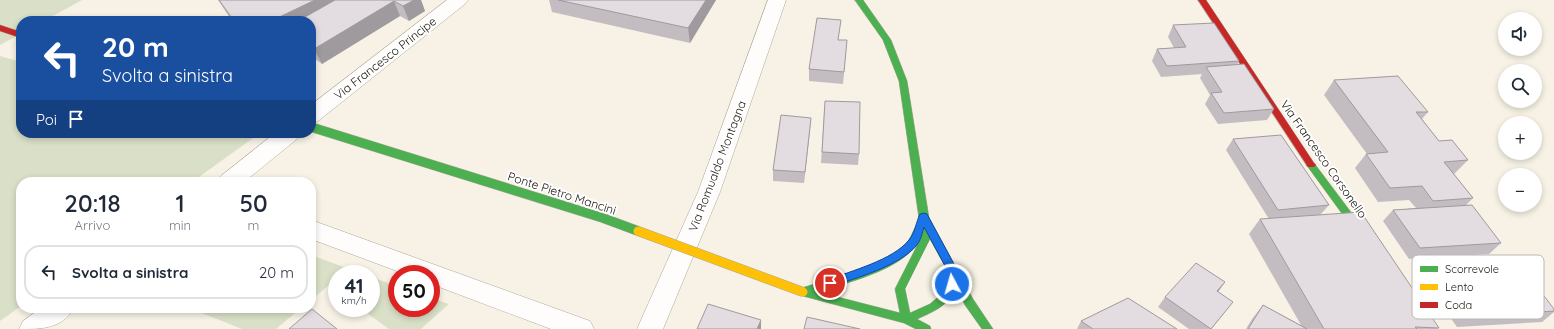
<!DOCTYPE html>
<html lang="it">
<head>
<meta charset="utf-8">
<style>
  body { margin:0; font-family:Quicksand,sans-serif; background:#f6f6f7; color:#1f2937; height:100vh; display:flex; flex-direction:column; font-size:15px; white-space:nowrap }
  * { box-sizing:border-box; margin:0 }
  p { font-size:13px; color:#747a83 }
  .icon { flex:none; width:22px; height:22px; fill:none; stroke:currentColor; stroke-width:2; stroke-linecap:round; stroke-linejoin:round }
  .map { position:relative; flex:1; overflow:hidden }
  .drawer { position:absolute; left:16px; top:177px; width:300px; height:136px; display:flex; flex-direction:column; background:#fff; border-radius:16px; box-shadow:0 2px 6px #0003 }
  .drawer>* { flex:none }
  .top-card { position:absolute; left:16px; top:16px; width:300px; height:122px; border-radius:16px; box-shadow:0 2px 6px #0003; background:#1a4fa0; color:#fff; overflow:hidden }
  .tools { position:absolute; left:1498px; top:12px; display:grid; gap:8px }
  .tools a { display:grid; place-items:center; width:44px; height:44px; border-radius:50%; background:#fff; box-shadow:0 2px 6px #0003; font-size:20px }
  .speed { position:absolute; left:328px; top:265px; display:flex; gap:8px; font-size:20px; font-weight:700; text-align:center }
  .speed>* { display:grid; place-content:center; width:52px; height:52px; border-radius:50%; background:#fff; box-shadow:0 2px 6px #0003; line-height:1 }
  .speed small { font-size:10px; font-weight:400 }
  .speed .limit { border:6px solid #d22; background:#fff; color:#111 }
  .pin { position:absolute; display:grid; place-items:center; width:34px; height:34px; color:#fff; margin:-17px; border:2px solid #fff; border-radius:50%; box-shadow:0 1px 4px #0007 }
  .me { position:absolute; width:44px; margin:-22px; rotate:354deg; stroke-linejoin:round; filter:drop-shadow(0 0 3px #0008) }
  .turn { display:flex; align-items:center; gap:14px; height:84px; padding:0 20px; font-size:18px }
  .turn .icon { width:52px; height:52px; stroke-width:2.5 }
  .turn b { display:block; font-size:28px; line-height:34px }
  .then { display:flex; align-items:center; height:38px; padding:0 20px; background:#0003; gap:8px; font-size:15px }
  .eta { display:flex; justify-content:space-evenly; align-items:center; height:68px; text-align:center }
  .eta b { font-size:24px; font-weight:600; line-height:28px }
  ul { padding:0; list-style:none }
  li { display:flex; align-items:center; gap:12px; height:54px; margin:0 8px 6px; padding:0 12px; border:2px solid #e0e1e3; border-radius:16px }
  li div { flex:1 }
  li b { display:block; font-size:15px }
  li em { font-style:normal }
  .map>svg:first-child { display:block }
</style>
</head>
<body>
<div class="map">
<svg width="1554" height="329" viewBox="0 0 1554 329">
  <rect width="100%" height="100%" fill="#f7f2e5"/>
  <path fill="#d9e0c7" d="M 0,0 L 82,0 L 44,21 L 21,21 L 21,34 L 0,45 Z
    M 0,56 L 21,62 L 21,133 L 245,133 L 256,136 L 192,182 L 21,182 L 21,306 L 0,321 Z
    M 311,255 L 363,274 L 337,274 L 337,292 L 328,286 L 311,300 Z
    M 371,277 L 397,286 L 397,308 L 431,308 L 431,298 L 449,304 L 421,329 L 389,329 L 360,308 L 371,308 Z
    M 189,308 L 301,308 L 276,329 L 242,329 Z"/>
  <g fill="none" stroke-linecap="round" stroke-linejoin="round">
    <g stroke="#aba79c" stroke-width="1">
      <path id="street" d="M 447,0 L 468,0 L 465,4 L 318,121 L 311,124 L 311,105 Z
        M 768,0 L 786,0 L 720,192 L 663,329 L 637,329 L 698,192 Z
        M 275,133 L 300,133 L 297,139 L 244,182 L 218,182 L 221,176 Z
        M 311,220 L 590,321 L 594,329 L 551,329 L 431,284 L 431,274 L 405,274 L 311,239 Z
        M 41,308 L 74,308 C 62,329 42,329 19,329 L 23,321 Z"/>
    </g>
    <g stroke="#aba79c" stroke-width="1">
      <path id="fast" d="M 855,0 L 863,0 L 891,40 L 907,81 L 929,218 L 973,299 L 993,329 L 982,329 L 965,305 L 956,287 C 950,305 933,312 917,319 L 930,326 L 931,329 L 916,329 L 904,323 L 803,296 L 799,295 L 798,292 L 799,289 C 830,278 882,269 905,245 C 910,240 912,233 916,226 L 920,225 L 899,81 L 883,40 ZM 921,235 L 921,238 L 895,289 L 900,313 L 818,292 C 846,283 891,272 911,251 C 916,247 918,241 921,235 ZM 930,239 L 950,275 L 945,291 L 930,304 L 910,313 L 905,289 Z
        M 1311,162 L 1314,163 L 1368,235 L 1370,238 L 1368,241 L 1365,242 L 1362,241 L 1308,167 L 1306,165 Z"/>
    </g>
    <g stroke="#aba79c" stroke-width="1">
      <path id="jam" d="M 1198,0 L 1206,0 L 1314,163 L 1316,165 L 1314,167 L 1308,167 Z
        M 0,25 L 21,32 L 21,38 L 0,31 Z"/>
    </g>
    <use href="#street" fill="#fefdfb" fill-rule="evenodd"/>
    <use href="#fast" fill="#4caf50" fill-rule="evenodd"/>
    <use href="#jam" fill="#c62828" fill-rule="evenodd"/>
    <g stroke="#aba79c" stroke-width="10" stroke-linecap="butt">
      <path id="fast-bridge" d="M 311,127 L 603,218 L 638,231"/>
    </g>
    <g stroke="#aba79c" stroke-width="10" stroke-linecap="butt">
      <path id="slow-bridge" d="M 638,231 L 803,292"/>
    </g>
    <use href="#fast-bridge" stroke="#4caf50" stroke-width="9"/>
    <use href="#slow-bridge" stroke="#ffc107" stroke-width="9"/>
  </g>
  <path fill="#c3bdc1" d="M 218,0 L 421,0 L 425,11 L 409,21 L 400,16 L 322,64 L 311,56 L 311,21 L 232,21 Z
    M 549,0 L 716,0 L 690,43 L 552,12 Z
    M 1173,25 L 1239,61 L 1237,65 L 1274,109 L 1267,120 L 1218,124 L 1205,104 L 1210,95 L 1200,78 L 1202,74 L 1161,77 L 1152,61 L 1157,49 L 1174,48 L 1168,37 Z
    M 839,40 L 847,40 L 843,84 L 809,81 L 809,69 Z
    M 1334,80 L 1428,112 L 1422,119 L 1439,141 L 1468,160 L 1454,174 L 1473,198 L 1466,205 L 1501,243 L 1489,254 L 1409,259 L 1383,221 L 1393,210 L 1416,208 L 1409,200 L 1378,202 L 1355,168 L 1366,154 L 1367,154 L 1324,95 Z
    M 824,112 L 859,154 L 858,165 L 821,163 Z
    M 810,129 L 804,183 L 773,181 L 773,170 Z
    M 1233,139 L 1329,205 L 1320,215 L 1439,328 L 1437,329 L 1246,329 L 1252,319 L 1263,305 L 1301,325 L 1249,234 L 1260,219 L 1269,219 L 1226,150 Z
    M 1439,273 L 1554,309 L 1554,312 L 1542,322 L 1457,327 L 1427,284 Z
    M 1225,282 L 1218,292 L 1225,312 L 1211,329 L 1189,329 L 1158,307 L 1165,297 Z
    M 1081,321 L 1177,329 L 1077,329 Z"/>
  <path fill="#9f9a9d" d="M 315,0 L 351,0 L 309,21 L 271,21 Z
    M 414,0 L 421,0 L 425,11 L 409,21 L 403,6 Z
    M 706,0 L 716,0 L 690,43 L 688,28 Z
    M 394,1 L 400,16 L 322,64 L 314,49 Z
    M 811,118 L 810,129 L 804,183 L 805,172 Z
    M 1225,282 L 1217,293 L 1217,291 Z
    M 1233,302 L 1225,312 L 1211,329 L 1210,329 Z
    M 761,320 L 761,329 L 757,329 Z"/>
  <path fill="#e3dce0" stroke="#9f9a9d" d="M 219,0 L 315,0 L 271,21 L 234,21 Z
    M 335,0 L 414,0 L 403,6 L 394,1 L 314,49 L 311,47 L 311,21 L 298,21 Z
    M 558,0 L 706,0 L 688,28 Z
    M 817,18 L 841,20 L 838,40 L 847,40 L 844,72 L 809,69 Z
    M 1214,23 L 1239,61 L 1167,66 L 1157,49 L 1186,47 L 1173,25 Z
    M 1244,64 L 1274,109 L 1224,113 L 1211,93 L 1222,92 L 1206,67 Z
    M 1398,76 L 1428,112 L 1416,112 L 1439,141 L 1452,140 L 1468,160 L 1444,162 L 1473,198 L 1433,201 L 1422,186 L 1390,188 L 1366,154 L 1388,152 L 1334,80 Z
    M 825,101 L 860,102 L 859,154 L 822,152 Z
    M 781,115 L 811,118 L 805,172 L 773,170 Z
    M 1281,135 L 1329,205 L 1278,210 L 1233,139 Z
    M 1472,205 L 1501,243 L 1420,248 L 1393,210 Z
    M 1361,212 L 1439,328 L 1415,327 L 1417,329 L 1324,329 L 1260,219 Z
    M 1196,263 L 1225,282 L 1217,291 L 1233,302 L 1211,329 L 1165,297 Z
    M 1522,267 L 1554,309 L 1554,311 L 1469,317 L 1439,273 Z
    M 1128,298 L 1177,329 L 1093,329 L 1081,321 Z
    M 708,304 L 761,320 L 757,329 L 697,329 Z
    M 1263,305 L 1307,329 L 1248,329 Z
    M 312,309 L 337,329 L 289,329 Z
    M 807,317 L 860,329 L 804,329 Z"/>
  <path fill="#1a73e8" stroke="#114b97" d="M 924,213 L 927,214 L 960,275 L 956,287 L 948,287 L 947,284 L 950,275 L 924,227 C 922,233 921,240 917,245 C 900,266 856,278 830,287 L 827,286 L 825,283 L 827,280 C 851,271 893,260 909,240 C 915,233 916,222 920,214 Z"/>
  <g text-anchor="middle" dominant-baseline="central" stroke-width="4" stroke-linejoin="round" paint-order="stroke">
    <g font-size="12" fill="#161308" stroke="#fff">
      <text transform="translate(385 58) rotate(-38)">Via Francesco Principe</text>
      <text transform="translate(1324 159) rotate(55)">Via Francesco Corsonello</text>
      <text transform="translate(717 166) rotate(-69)">Via Romualdo Montagna</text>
      <text transform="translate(562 193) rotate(18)">Ponte Pietro Mancini</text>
    </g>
  </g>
  <rect x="1412" y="255" width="132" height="64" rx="6" fill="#fff" stroke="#b9b8b5" stroke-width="1"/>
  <rect x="1420" y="266" width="18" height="6" fill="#4caf50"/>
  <rect x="1420" y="284" width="18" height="6" fill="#ffc107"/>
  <rect x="1420" y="302" width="18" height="6" fill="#c62828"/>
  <g font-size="11" fill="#161308">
    <text x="1445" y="273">Scorrevole</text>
    <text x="1445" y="291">Lento</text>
    <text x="1445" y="309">Coda</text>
  </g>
</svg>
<div class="tools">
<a><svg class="icon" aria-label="sound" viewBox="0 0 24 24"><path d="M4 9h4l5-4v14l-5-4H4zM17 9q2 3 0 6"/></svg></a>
<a><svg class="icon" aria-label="search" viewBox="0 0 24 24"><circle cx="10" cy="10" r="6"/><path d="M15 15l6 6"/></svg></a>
<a>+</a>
<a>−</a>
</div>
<div class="speed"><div>41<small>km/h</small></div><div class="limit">50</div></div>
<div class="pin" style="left:830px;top:283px;background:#d93025"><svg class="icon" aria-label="arrive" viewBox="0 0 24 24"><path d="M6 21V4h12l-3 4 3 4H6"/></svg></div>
<svg class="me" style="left:952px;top:284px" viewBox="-20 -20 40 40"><circle r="17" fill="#1a73e8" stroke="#fff" stroke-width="3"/><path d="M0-11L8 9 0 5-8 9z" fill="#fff"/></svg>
<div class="top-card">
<div class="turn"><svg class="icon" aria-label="left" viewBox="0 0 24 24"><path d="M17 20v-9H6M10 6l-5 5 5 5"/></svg><div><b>20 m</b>Svolta a sinistra</div></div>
<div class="then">Poi<svg class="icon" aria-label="arrive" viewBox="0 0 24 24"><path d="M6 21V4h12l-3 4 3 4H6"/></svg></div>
</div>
<section class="drawer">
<div class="eta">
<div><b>20:18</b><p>Arrivo</p></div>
<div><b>1</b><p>min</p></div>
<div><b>50</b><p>m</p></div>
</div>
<ul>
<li><svg class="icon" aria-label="left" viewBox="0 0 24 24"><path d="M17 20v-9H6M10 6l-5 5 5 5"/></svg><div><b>Svolta a sinistra</b></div><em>20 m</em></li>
</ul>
</section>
</div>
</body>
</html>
